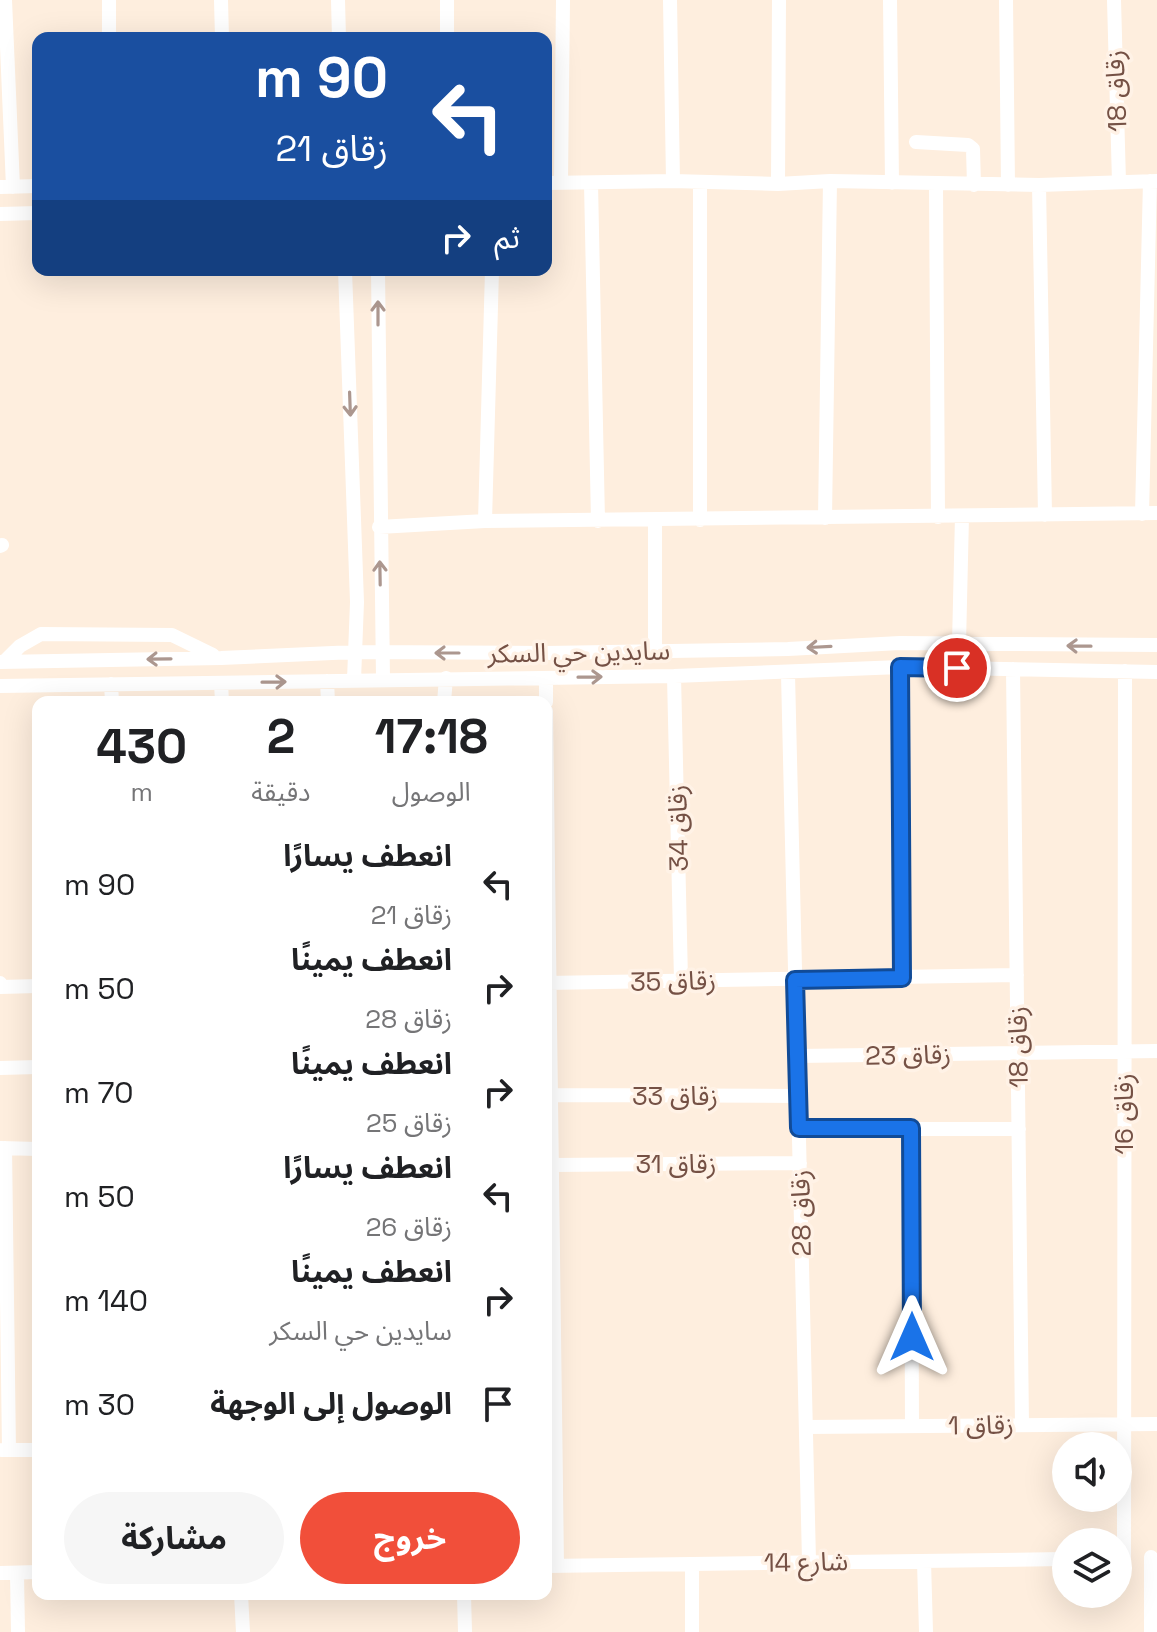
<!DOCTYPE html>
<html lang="ar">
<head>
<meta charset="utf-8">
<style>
  body { margin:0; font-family:"Space Grotesk","Noto Sans Arabic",sans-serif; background:#f6f6f6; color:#202124; direction:rtl; height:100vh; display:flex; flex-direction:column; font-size:30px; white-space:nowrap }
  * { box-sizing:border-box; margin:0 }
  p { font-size:26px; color:#757577 }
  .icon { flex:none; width:44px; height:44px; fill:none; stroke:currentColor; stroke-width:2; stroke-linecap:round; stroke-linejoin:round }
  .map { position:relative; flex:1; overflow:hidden; direction:ltr }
  .details { position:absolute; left:32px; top:696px; width:520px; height:904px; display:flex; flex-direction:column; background:#fff; border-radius:16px; box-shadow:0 8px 32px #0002; direction:rtl }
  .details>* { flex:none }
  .banner { position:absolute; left:32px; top:32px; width:520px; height:244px; border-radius:16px; box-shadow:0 8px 32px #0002; direction:rtl; background:#1a4fa0; color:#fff; overflow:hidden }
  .fabs { position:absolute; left:1052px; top:1432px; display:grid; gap:16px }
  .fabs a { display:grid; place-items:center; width:80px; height:80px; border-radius:50%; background:#fff; box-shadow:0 8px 32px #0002; font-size:40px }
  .pin { position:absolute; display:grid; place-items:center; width:68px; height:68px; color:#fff; margin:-34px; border:4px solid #fff; border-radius:50%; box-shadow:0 2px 8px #0007 }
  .me { position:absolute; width:88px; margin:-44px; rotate:0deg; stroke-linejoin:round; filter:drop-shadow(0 0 6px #0008) }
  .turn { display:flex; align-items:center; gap:28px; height:168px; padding:0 32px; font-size:36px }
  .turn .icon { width:104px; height:104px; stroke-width:2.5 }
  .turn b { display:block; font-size:56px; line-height:68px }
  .then { display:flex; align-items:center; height:76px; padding:0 32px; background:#0003; gap:16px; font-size:30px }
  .eta { display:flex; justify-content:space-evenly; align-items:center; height:136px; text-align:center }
  .eta b { font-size:48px; font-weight:700; line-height:56px }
  .button { display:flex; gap:16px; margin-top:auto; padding:16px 32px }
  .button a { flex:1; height:92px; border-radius:48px; background:#f14f3a; color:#fff; font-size:32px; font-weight:700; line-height:92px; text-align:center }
  .button a+a { background:#f6f6f6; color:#202124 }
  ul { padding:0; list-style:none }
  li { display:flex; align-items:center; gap:24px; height:104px; padding:0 32px }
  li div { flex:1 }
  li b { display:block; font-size:30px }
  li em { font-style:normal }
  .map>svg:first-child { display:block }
</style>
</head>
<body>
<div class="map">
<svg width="1157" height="1632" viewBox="0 0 1157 1632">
  <rect width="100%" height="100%" fill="#feeede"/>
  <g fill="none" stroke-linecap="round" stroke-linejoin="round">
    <path stroke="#fff" stroke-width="14" d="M 5,0 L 13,187
      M 221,0 L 222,38
      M 338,0 L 339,38
      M 447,0 L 447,38
      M 670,0 L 673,181
      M 890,0 L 892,183
      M 1006,0 L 1008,185
      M 1114,0 L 1119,182
      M 109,38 L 109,0
      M 916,142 L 968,145 L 973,149 L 974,185
      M 546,183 L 673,181 L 778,184 L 830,181 L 1039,185 L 1157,181
      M 561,183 L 563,0
      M 591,183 L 598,521
      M 778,184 L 779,0
      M 936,185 L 938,517
      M 1039,185 L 1045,515
      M 0,187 L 38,186
      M 0,214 L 38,213
      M 345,270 L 357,602 L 354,680
      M 378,270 L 383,679
      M 1142,514 L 1150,181
      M 825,518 L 830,181
      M 700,520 L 700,183
      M 485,521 L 492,270
      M 655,521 L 655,651
      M 379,527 L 485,521 L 1157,513
      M 0,546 L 2,545
      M 959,644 L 962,516
      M 0,662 L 221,658 L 355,652 L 546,653 L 788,649 L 900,643 L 1157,645
      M 4,662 L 20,646 L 41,634 L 172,635 L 213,655
      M 900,667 L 902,978
      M 1013,669 L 1022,1425
      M 788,674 L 809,1561
      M 674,676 L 681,980
      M 546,678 L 546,702
      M 327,681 L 328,702
      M 221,683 L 222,702
      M 111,684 L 112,702
      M 0,686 L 674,676 L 900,667 L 1157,672
      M 444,702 L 446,678
      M 546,711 L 557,1565
      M 0,983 L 0,987 L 38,986
      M 546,983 L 1017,975
      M 797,1056 L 1157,1051
      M 0,1068 L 38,1067
      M 551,1095 L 798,1096
      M 799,1128 L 1019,1129
      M 911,1128 L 912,1426
      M 0,1148 L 38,1149
      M 5,1148 L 9,1450
      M 552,1165 L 800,1163
      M 806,1427 L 1157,1424
      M 2,1450 L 38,1450
      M 1151,1557 L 1151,1632
      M 1124,1558 L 1125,671
      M 924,1561 L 926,1632
      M 692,1564 L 692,1632
      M 546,1566 L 1066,1559
      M 0,1573 L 38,1572
      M 17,1573 L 18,1632
      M 241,1594 L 243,1632
      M 464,1594 L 465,1632"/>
  </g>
  <defs><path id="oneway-shaft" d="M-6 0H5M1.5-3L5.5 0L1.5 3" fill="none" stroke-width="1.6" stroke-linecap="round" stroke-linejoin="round" transform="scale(2)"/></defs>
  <g stroke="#ac978f">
    <use href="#oneway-shaft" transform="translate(378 313) rotate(-90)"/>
    <use href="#oneway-shaft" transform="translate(350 404) rotate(88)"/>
    <use href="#oneway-shaft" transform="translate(380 573) rotate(-91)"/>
    <use href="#oneway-shaft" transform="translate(1079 646) rotate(-179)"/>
    <use href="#oneway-shaft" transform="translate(819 647) rotate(177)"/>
    <use href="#oneway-shaft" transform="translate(447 653) rotate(-180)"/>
    <use href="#oneway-shaft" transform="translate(159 659) rotate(179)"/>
    <use href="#oneway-shaft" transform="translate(590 677) rotate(-1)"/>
    <use href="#oneway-shaft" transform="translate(274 682) rotate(-1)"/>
  </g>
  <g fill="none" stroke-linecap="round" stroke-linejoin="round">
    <g stroke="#114b97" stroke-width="20">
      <path id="route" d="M 912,1337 L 911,1128 L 799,1128 L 795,980 L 902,978 L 900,667 L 957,668"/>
    </g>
    <use href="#route" stroke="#1a73e8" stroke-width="14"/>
  </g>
  <g text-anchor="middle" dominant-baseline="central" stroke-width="7" stroke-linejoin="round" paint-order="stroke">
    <g font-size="26" fill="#755145" stroke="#fff2e6">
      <text transform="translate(1116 91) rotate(-92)">زقاق 18</text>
      <text transform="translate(579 652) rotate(-1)">سايدين حي السكر</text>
      <text transform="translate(678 828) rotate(-91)">زقاق 34</text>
      <text transform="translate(673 981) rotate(-1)">زقاق 35</text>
      <text transform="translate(1018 1047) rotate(-91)">زقاق 18</text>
      <text transform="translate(908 1055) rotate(-1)">زقاق 23</text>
      <text x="675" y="1096">زقاق 33</text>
      <text transform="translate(1124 1114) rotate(-90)">زقاق 16</text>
      <text x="676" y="1164">زقاق 31</text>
      <text transform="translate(801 1213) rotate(-91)">زقاق 28</text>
      <text transform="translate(981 1425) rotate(-1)">زقاق 1</text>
      <text transform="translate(806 1562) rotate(-1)">شارع 14</text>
    </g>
  </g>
</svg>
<div class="fabs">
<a><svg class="icon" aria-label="sound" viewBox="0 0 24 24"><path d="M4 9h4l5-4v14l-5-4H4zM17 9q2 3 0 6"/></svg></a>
<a><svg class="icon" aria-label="layers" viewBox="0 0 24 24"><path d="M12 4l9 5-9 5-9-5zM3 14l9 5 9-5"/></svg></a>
</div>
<div class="pin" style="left:957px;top:668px;background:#d93025"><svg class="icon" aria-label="arrive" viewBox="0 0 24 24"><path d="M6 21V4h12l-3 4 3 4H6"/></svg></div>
<svg class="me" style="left:912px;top:1337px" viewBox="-20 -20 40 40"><path d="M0-17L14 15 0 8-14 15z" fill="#1a73e8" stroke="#fff" stroke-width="4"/></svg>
<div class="banner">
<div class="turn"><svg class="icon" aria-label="left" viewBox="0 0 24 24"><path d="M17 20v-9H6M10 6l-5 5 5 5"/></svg><div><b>90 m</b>زقاق 21</div></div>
<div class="then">ثم<svg class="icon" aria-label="right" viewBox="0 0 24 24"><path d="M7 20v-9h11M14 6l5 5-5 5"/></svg></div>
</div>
<section class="details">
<div class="eta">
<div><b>17:18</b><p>الوصول</p></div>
<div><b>2</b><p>دقيقة</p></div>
<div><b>430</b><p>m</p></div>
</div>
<ul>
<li><svg class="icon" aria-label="left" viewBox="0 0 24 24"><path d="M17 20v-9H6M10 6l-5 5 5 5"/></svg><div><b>انعطف يسارًا</b><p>زقاق 21</p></div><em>90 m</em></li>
<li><svg class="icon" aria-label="right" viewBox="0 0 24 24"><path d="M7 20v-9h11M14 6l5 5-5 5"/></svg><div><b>انعطف يمينًا</b><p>زقاق 28</p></div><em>50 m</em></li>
<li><svg class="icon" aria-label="right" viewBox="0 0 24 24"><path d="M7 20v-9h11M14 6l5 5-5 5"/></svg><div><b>انعطف يمينًا</b><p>زقاق 25</p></div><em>70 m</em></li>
<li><svg class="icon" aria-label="left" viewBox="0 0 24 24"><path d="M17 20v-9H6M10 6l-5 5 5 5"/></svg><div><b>انعطف يسارًا</b><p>زقاق 26</p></div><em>50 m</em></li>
<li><svg class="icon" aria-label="right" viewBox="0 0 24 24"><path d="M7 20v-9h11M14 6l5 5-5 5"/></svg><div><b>انعطف يمينًا</b><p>سايدين حي السكر</p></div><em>140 m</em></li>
<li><svg class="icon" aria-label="arrive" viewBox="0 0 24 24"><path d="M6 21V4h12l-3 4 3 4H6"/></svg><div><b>الوصول إلى الوجهة</b></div><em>30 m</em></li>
</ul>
<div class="button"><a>خروج</a><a>مشاركة</a></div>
</section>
</div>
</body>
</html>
